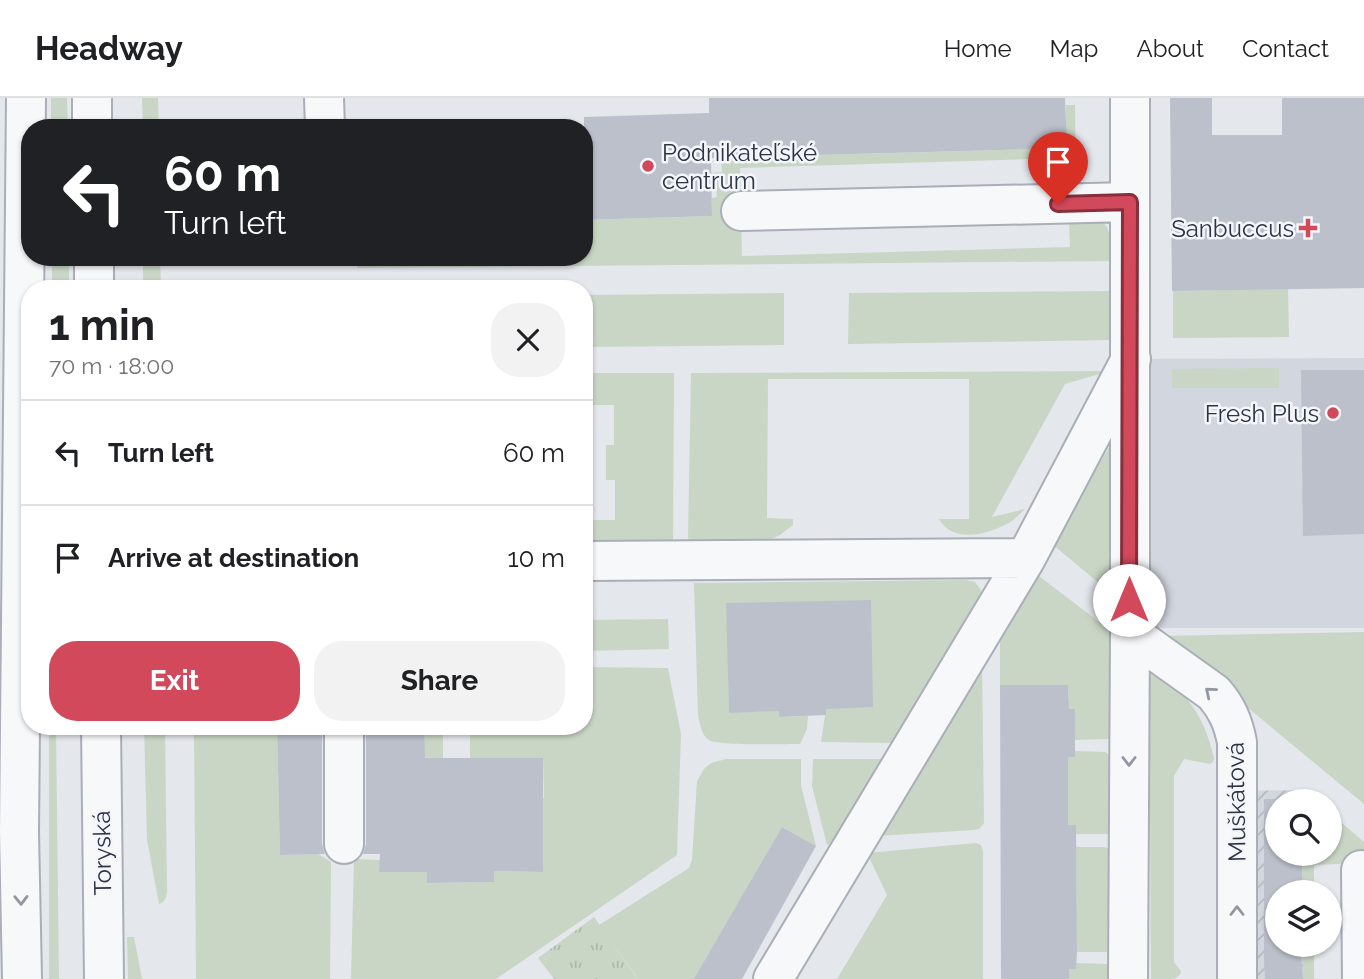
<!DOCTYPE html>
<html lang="en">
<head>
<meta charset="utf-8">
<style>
  body { margin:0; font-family:Raleway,sans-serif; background:#f2f2f2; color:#202124; height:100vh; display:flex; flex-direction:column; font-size:26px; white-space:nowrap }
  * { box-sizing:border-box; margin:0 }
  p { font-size:23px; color:#757577 }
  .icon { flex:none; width:38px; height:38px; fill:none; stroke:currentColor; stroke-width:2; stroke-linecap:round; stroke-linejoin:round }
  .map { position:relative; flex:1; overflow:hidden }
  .side { position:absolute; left:21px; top:182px; width:572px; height:455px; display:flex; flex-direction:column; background:#fff; border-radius:28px; box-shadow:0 2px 5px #0004 }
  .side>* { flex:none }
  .top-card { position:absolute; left:21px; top:21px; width:572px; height:147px; border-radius:28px; box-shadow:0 2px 5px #0004; background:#202124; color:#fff; overflow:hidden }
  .buttons { position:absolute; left:1265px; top:691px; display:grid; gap:14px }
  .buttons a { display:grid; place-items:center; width:77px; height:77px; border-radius:50%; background:#fff; box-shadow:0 2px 5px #0004; font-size:35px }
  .pin { position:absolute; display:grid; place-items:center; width:60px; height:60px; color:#fff; margin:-72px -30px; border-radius:50% 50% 50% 0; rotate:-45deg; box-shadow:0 0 7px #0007 }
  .pin .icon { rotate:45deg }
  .me { position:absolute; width:77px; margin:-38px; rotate:0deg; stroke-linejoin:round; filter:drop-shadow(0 0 5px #0008) }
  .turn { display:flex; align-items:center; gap:24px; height:147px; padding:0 28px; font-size:32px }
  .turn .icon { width:91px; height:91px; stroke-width:2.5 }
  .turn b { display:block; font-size:49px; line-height:60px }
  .round { display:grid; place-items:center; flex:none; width:74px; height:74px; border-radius:28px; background:#f2f2f2 }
  .overview { display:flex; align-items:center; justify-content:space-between; height:119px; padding:0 28px }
  h1 { font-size:42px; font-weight:700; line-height:52px }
  .action { display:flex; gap:14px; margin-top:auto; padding:14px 28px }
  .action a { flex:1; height:80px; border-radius:28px; background:#d1495b; color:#fff; font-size:28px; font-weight:700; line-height:80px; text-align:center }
  .action a+a { background:#f2f2f2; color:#202124 }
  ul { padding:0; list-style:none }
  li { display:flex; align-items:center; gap:21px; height:105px; padding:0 28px; border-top:2px solid #e0e0e0 }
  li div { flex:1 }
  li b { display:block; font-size:26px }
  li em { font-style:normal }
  header { display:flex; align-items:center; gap:42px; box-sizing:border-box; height:98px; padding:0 35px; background:#fff; border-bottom:2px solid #e0e0e0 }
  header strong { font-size:33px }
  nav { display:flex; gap:38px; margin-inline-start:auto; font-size:24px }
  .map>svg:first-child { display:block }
</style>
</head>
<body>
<header>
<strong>Headway</strong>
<nav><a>Home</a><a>Map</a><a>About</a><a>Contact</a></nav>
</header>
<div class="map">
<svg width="1364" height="881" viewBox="0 0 1364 881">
  <defs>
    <pattern id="industrial-furrows" width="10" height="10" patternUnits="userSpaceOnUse" patternTransform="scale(1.75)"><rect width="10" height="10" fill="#d2d6de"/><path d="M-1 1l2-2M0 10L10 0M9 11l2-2" fill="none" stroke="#b4b8c0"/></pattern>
    <pattern id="park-tufts" width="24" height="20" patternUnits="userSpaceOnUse" patternTransform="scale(1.75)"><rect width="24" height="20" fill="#c9d6c5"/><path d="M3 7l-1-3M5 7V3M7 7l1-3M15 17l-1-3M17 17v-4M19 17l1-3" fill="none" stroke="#adb8ab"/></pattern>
  </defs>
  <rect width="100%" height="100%" fill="#e4e7ec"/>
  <path fill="#d2d6de" d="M 1364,260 L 1364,530 L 1161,530 L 1130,535 L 1131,261 Z"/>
  <path fill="url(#industrial-furrows)" d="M 1311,692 L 1312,703 L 1278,704 L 1278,756 L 1314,756 L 1314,794 L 1278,794 L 1278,847 L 1314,847 L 1314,881 L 1237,881 L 1237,693 Z"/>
  <path fill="#c9d6c5" d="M 51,0 L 67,0 L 68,30 L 51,30 Z
    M 142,0 L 158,0 L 159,30 L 143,30 Z
    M 1066,7 L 1075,7 L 1076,90 L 1068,90 L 1067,60 L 740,70 L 742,158 L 1070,149 L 1069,120 C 1110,120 1110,123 1111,163 L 357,170 L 357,159 L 584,159 L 585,122 L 712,118 L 712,100 L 717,99 L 716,88 L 712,88 L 711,75 L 722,74 L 721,60 L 1066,50 Z
    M 52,159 L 69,159 L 69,191 L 52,191 Z
    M 143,159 L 160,159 L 161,191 L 143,191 Z
    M 1288,191 L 1289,239 L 1173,240 L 1173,193 Z
    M 1111,193 L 1111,242 L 848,246 L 849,195 Z
    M 784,195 L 784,247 L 585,249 L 585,197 Z
    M 1279,270 L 1279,290 L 1172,290 L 1172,271 Z
    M 1110,273 L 1065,286 L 992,419 L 1025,411 C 1021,415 1016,420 1012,423 C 991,436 953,447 939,421 L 969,421 L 969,281 L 768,281 L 767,420 L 793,421 L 793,427 L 780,437 L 764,444 L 689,446 L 688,438 L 691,275 Z
    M 585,275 L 674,275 L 673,448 L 585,450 L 584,422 L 615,422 L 615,382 L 606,382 L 606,347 L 614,347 L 614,307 L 585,307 Z
    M 1110,348 L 1111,495 L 1052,446 Z
    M 1035,475 L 1111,533 L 1111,638 L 1108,641 L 1075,642 L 1075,611 L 1069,611 L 1068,587 L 1000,587 L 1000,532 Z
    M 966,482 L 975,484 L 981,492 L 981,501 L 895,645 L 821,644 L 826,611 L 727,505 L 729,614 L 779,613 L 779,619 L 808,618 L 807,631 L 800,646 C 784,646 719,648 709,642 C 701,637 700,626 698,617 L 694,485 Z
    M 668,521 L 669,551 L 585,553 L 585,522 Z
    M 1364,534 L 1364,706 L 1161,538 Z
    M 982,561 L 984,725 L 979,731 L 974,732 L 877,738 Z
    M 1149,565 C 1186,598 1202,610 1214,660 L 1213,664 L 1210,666 L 1184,661 L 1174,678 L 1174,864 L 1181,873 L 1180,877 L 1174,881 L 1151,881 Z
    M 585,569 L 668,570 L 681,636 L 677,757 L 496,881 L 351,881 L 354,761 L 380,762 L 380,774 L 427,774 L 428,785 L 494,784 L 494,773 L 543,774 L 533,700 L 544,700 L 543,660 L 470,660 L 470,628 L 584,628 Z
    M 49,628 L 56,628 L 56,630 L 59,881 L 49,881 Z
    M 144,628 L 165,628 L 167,794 C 166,800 165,804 159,806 L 147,742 Z
    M 194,628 L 277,628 L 280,757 L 318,756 L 331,764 L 330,881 L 196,881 Z
    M 395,628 L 443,628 L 443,660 L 379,659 Z
    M 1075,653 L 1105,654 L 1111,658 L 1112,734 L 1108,736 L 1076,736 L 1068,727 L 1068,659 L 1075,659 Z
    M 726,661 L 801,661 L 801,687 L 816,748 L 782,729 L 695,881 L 635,881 L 637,879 L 599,827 L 689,770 L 692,762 L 697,683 L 704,671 L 711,665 Z
    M 813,661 L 885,661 L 838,742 L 827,747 L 812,688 Z
    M 1330,715 L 1364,744 L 1364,765 L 1314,767 L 1314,794 L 1302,794 L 1303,756 L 1330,756 Z
    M 976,745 L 981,747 L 983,753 L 983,881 L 837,881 L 887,797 L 867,755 Z
    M 1076,749 L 1104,749 L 1111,751 L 1111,849 L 1109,854 L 1077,854 Z
    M 127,839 L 134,839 L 142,881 L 128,881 Z
    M 1303,847 L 1314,847 L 1314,881 L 1303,881 Z
    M 1076,865 L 1107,866 L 1112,869 L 1112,881 L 1069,881 L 1069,871 L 1076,871 Z"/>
  <path fill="url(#park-tufts)" d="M 594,819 L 637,880 L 635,881 L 554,881 L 538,860 Z"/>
  <path fill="#bbc0ca" d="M 709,0 L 1065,0 L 1067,50 L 711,60 L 712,118 L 584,122 L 584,19 L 709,15 Z
    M 1170,0 L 1212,0 L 1212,37 L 1282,37 L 1282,0 L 1364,0 L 1364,190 L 1172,193 Z
    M 1301,272 L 1364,272 L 1364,436 L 1303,438 Z
    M 871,502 L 873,609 L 826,611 L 826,617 L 779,619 L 779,613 L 729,615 L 726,505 Z
    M 1000,587 L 1068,587 L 1069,611 L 1075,611 L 1075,659 L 1068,659 L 1068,727 L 1076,727 L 1077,854 L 1076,871 L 1069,871 L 1069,881 L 1001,881 Z
    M 277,628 L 322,628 L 322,746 L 325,756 L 280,757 Z
    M 366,628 L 424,628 L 425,660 L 543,660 L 543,774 L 494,773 L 494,784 L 427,785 L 427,774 L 379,774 L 380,756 L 363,756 L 366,746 Z
    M 1264,701 L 1302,701 L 1302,704 L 1278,704 L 1278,756 L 1302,756 L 1302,794 L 1278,794 L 1278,847 L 1305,847 L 1305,856 L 1301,856 L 1303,881 L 1265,881 L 1264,861 Z
    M 782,729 L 816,748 L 742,881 L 694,881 Z"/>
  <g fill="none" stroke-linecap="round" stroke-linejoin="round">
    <g stroke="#a9aeb7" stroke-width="42">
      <path id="minor" d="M 92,0 L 92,30
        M 324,0 L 325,30
        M 741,113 L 1130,104
        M 94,159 L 94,191
        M 584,463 L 1026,460 L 1131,261
        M 1130,535 L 1130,0
        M 101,628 L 104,881
        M 344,628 L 344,746
        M 1361,772 L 1362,881
        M 22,881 L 19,734 L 26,0
        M 773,881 L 1026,460
        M 1128,881 L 1130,535 L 1214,595 C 1227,610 1233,624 1237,644 L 1237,881"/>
    </g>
    <use href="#minor" stroke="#f7f8fa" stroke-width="38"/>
  </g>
  <defs><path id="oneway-chevron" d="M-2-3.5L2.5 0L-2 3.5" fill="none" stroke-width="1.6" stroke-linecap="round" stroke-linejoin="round" transform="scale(1.75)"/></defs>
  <g stroke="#9196a0">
    <use href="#oneway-chevron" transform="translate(1210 594) rotate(-140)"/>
    <use href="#oneway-chevron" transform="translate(1129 663) rotate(90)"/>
    <use href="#oneway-chevron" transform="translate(21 802) rotate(89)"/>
    <use href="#oneway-chevron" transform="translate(1237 813) rotate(-90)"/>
  </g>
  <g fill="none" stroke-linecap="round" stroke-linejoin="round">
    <g stroke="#882f3b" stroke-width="18">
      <path id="route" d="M 1058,106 L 1130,104 L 1129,502"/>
    </g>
    <use href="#route" stroke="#d1495b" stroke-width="12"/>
  </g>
  <g fill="#d1495b" stroke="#f4f6f9" stroke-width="2.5">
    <circle cx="648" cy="68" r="7"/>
    <path d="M1304.5 119.5h7v7h7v7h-7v7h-7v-7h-7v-7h7z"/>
    <circle cx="1333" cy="315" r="7"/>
  </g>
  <g text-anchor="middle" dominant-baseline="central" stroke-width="5" stroke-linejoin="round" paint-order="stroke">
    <g font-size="24" fill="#2b3445" stroke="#f4f6f9" text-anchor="end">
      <text x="662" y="54" text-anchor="start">Podnikateľské<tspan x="662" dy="28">centrum</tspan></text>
      <text x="1294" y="130">Sanbuccus</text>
      <text x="1319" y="315">Fresh Plus</text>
    </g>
    <g font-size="24" fill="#2b3445" stroke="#f4f6f9">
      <text transform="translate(1236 704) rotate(-91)">Muškátová</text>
      <text transform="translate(102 755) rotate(-91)">Toryská</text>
    </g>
  </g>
</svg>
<div class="buttons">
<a><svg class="icon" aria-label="search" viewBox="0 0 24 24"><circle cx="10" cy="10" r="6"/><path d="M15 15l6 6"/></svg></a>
<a><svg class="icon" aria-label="layers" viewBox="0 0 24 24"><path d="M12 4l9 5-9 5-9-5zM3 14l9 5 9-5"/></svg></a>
</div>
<div class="pin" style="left:1058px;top:106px;background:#d93025"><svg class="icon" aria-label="arrive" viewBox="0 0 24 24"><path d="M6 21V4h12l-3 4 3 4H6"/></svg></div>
<svg class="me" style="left:1129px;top:502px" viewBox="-20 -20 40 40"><circle r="19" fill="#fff"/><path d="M0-13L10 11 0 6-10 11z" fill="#d1495b"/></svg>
<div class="top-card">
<div class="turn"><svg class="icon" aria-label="left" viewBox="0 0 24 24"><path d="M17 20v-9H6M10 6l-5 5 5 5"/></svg><div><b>60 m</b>Turn left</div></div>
</div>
<section class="side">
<div class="overview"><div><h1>1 min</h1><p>70 m · 18:00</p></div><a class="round"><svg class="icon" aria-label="close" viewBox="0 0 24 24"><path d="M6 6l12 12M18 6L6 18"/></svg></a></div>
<ul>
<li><svg class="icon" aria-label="left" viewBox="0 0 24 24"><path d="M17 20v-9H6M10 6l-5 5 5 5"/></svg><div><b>Turn left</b></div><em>60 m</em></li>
<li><svg class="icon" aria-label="arrive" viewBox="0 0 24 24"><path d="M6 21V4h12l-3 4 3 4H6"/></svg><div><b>Arrive at destination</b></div><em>10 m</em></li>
</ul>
<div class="action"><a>Exit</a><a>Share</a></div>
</section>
</div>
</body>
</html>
